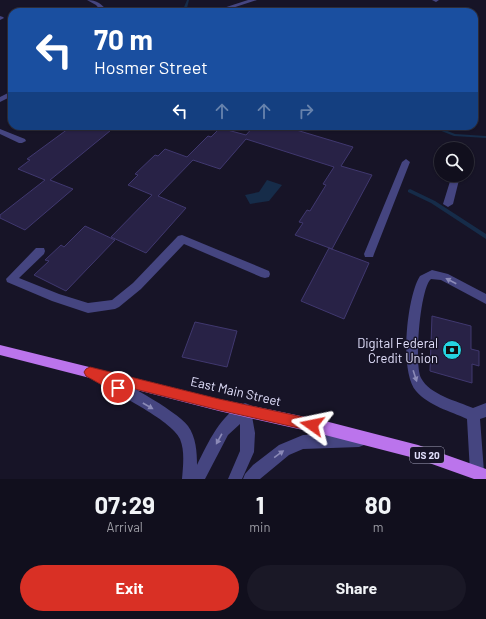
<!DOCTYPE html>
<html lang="en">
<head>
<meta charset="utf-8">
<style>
  body { margin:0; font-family:Barlow,sans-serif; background:#1a1826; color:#f1f3f6; height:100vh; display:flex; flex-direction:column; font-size:15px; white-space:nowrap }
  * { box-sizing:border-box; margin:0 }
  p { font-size:13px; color:#9c9ca4 }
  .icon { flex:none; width:22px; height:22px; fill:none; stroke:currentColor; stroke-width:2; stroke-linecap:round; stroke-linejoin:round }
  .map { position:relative; height:479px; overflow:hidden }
  .drawer { display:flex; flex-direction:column; background:#110f1d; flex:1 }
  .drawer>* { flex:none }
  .guide { position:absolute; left:8px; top:8px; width:470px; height:122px; border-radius:12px; box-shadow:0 1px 3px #0004,0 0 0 1px #302f3b; background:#1a4fa0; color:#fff; overflow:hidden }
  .controls { position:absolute; left:434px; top:142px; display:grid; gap:8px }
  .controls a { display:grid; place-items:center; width:40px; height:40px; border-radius:50%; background:#110f1d; box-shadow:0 1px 3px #0004,0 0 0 1px #302f3b; font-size:20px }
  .pin { position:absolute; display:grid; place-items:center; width:34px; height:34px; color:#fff; margin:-17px; border:2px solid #fff; border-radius:50%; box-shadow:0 1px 4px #0007 }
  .me { position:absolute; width:44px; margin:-22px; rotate:282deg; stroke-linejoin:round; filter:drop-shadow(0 0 3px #0008) }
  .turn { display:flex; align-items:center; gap:14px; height:84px; padding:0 20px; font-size:18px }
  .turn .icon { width:52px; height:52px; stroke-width:2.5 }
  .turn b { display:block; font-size:28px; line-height:34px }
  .lanes { display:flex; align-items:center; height:38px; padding:0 20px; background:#0003; justify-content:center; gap:20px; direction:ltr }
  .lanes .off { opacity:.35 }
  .eta { display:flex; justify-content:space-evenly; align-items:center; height:68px; text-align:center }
  .eta b { font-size:24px; font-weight:700; line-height:28px }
  .cta { display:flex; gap:8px; margin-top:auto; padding:8px 20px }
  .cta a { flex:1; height:46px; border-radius:24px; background:#d93025; color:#fff; font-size:16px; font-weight:700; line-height:46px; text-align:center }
  .cta a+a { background:#1a1826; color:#f1f3f6 }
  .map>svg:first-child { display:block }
</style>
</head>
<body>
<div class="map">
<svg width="486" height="479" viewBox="0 0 486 479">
  <rect width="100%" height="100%" fill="#171427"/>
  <path fill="#162c49" d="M 267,180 L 282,185 L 269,201 L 250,204 L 245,195 L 259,192 Z"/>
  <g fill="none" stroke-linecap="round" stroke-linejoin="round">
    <path fill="#162c49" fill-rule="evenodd" d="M 187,0 L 189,0 L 186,12 L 182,12 Z
      M 429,126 L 435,126 L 455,134 L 486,136 L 486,138 L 454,136 Z
      M 410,189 L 435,201 L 486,234 L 486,239 L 431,203 L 408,192 L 408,190 Z"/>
  </g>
  <path fill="#282246" stroke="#40386f" d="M 72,126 L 116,126 L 50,180 L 73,189 L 25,230 L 0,218 L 0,215 L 45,180 L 18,169 L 30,160 L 27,159 Z
    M 254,126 L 283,126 L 353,147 L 341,166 L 372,175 L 332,249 L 295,235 L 303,223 L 299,222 L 307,210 L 310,211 L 326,185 L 323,184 L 334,167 L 246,139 L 220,169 L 193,160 L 158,196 L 186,208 L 146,253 L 111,237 L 152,195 L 128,185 L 138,175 L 135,174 L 155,155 L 158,156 L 165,149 L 187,157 L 208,136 L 211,137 L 220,128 L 246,135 Z
    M 85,226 L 115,240 L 66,291 L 34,275 L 49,261 L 45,260 L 61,245 L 64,247 Z
    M 329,248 L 369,263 L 344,319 L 301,301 Z
    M 432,316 L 471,326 L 471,349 L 479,351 L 479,366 L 472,364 L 472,383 L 430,371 Z
    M 195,322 L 237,331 L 227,367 L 182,357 Z"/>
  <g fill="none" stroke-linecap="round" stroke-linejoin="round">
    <path fill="#454580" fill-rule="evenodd" d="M 87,0 C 97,0 102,4 108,12 L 102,12 L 96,5 Z
      M 248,0 L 257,0 L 220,12 L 211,12 Z
      M 432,0 L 439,0 L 436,2 Z
      M 0,16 L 3,17 L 4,18 L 0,20 Z
      M 12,91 L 12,96 L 0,102 L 0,97 Z
      M 0,129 L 25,139 L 26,141 L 22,143 L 19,143 L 0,134 Z
      M 406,159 L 410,162 L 374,254 L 373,257 L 365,257 L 364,254 L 402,162 Z
      M 452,175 L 460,176 L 453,204 L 448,207 L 443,204 Z
      M 182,235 L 269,271 L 270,274 L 269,277 L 265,278 L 261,277 L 184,244 L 141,289 L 119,307 L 115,309 L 88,313 L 52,301 L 7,282 L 6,279 L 36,248 L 44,248 L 45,251 L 44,254 L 19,278 L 59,294 L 88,303 L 112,300 L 133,283 L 178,236 Z
      M 432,270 L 448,274 L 486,294 L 486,304 L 441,280 L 431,279 C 420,288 414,365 421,378 C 430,395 457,401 473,408 L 486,403 L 486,417 L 480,419 L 484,472 L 482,477 L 478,479 L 472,477 L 470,472 L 467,419 C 450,411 429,406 416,391 C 399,372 407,296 420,276 Z
      M 97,370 C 117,378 176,410 188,426 C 196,437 197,452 197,465 C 208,443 221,413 245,403 L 250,405 L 255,433 L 254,452 L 242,479 L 228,479 L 240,451 L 240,424 L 228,435 L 205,479 L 182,479 C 183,466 185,451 180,439 C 172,420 111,391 93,380 L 91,376 L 93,372 Z
      M 359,433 L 364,435 L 366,440 L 364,445 L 359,447 L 303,449 L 289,455 L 260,479 L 243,479 L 245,474 L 253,465 L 279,445 L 303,435 Z"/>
    <path fill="#bb74ec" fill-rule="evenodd" d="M 0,345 L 219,399 L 325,421 L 418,445 L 486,469 L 486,479 L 474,479 L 418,459 L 325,435 L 219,411 L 0,355 Z"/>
  </g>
  <defs><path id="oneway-solid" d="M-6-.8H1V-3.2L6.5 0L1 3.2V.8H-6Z"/></defs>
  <g fill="#8b8ab7">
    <use href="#oneway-solid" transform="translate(451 281) rotate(-152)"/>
    <use href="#oneway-solid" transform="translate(415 376) rotate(72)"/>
    <use href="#oneway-solid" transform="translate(148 406) rotate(30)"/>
    <use href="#oneway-solid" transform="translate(219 439) rotate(119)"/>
    <use href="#oneway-solid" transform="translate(279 454) rotate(-36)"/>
  </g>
  <path fill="#d93025" stroke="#8d1f18" d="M 90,367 L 219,399 L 312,419 L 316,421 L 318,425 L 316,429 L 312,431 L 219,410 L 123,386 L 123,388 L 122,392 L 118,394 L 86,376 L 84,372 L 86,369 Z"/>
  <defs>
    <g id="bank-disc" transform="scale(1)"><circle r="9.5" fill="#25d5e1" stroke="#171427"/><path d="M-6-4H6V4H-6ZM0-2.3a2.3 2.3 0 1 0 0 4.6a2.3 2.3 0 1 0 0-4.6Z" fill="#111"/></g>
  </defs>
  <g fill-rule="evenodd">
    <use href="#bank-disc" x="452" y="350"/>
  </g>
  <g text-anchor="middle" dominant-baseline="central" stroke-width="3" stroke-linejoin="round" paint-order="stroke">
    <rect fill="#171427" stroke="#a4a2bb" stroke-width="1" x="410" y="447" width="34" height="16" rx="3"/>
    <g font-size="10" font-weight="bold" fill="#e1dffb">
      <text x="427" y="455">US 20</text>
    </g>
    <g font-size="13" fill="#e1dffb" stroke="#171427" text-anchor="end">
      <text x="438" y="343">Digital Federal<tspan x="438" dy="15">Credit Union</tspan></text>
    </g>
    <g font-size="13" fill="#e1dffb" stroke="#171427">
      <text transform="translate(236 391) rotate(13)">East Main Street</text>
    </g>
  </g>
</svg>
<div class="controls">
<a><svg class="icon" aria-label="search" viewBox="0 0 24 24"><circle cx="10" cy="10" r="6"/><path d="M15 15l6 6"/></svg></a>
</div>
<div class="pin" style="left:118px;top:388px;background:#d93025"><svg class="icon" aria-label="arrive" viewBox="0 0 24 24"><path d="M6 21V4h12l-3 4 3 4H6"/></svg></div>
<svg class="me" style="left:312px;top:425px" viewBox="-20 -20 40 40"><path d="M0-17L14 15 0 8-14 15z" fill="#d93025" stroke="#fff" stroke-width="4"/></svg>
<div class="guide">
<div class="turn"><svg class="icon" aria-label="left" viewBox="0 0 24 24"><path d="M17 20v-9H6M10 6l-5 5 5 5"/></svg><div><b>70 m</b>Hosmer Street</div></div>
<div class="lanes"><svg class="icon" aria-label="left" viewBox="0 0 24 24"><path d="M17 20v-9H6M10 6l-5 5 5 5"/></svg><svg class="icon off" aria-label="ahead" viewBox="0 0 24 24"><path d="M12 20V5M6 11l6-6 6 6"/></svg><svg class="icon off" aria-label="ahead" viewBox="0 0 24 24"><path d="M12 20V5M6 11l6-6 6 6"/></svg><svg class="icon off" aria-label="right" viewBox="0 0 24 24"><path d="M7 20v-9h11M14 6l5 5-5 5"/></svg></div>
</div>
</div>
<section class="drawer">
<div class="eta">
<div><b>07:29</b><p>Arrival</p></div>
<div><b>1</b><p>min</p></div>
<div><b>80</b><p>m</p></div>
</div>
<div class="cta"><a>Exit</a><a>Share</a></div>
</section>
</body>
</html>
